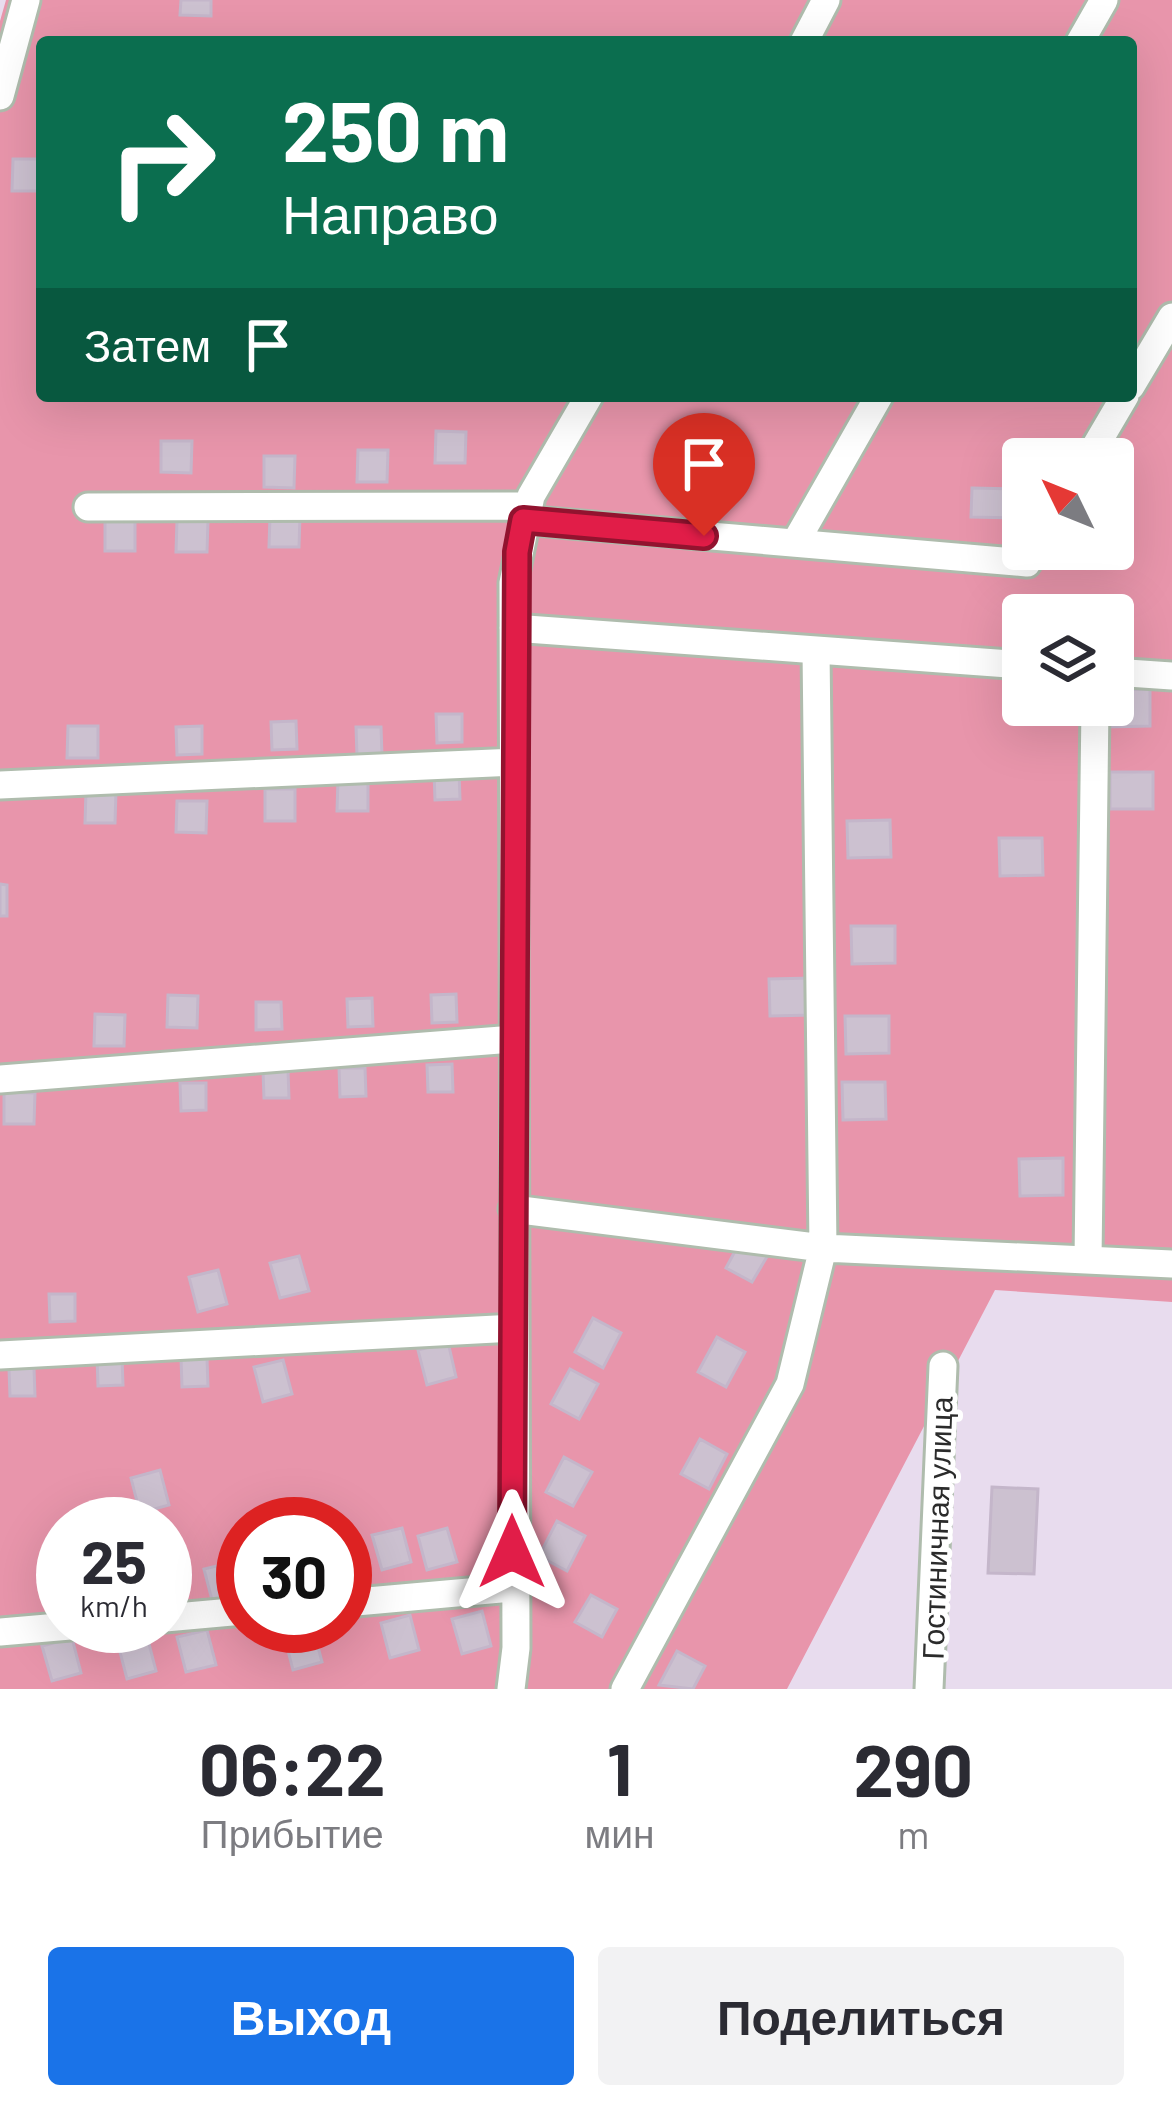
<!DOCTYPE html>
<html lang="ru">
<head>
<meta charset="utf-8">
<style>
  body { margin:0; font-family:Barlow,sans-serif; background:#f2f2f3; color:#2b2b33; height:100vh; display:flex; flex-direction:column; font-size:45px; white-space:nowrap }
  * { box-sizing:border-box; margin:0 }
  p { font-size:39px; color:#7c7c81 }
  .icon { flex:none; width:66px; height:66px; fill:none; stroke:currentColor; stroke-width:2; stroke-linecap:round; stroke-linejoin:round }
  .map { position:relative; height:1689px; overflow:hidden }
  .side { display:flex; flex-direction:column; background:#fff; flex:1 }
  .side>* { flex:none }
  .guide { position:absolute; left:36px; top:36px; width:1101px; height:366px; border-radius:12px; box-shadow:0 12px 48px #0002; background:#0b6e4f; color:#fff; overflow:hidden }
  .needle { width:78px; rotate:313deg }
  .fabs { position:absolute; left:1002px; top:438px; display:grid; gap:24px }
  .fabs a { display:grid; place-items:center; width:132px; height:132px; border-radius:12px; background:#fff; box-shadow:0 12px 48px #0002; font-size:60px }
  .speed { position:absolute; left:36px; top:1497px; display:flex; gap:24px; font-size:60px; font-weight:700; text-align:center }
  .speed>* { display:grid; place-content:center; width:156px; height:156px; border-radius:50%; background:#fff; box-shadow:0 12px 48px #0002; line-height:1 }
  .speed small { font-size:30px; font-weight:400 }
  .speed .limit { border:18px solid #d22; background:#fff; color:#111 }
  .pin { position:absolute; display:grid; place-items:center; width:102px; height:102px; color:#fff; margin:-123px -51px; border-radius:50% 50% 50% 0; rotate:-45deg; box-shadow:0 0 12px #0007 }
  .pin .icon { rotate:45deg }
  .me { position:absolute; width:132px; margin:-66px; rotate:0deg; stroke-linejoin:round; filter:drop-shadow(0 0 9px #0008) }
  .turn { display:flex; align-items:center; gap:42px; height:252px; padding:0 48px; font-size:54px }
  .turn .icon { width:156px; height:156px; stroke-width:2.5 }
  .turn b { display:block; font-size:84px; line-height:102px }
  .then { display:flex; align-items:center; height:114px; padding:0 48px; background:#0003; gap:24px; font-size:45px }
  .eta { display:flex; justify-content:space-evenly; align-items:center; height:204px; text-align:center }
  .eta b { font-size:72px; font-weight:700; line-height:84px }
  .cta { display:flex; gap:24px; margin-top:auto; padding:24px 48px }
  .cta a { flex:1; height:138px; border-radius:12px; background:#1a73e8; color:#fff; font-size:48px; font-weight:700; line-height:138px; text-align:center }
  .cta a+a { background:#f2f2f3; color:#2b2b33 }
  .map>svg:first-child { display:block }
</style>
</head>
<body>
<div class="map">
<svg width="1172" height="1689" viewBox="0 0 1172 1689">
  <rect width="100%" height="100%" fill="#e8dcee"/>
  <path fill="#e895ab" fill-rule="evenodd" d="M 6,0 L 1172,0 L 1172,1302 L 995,1290 L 787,1689 L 0,1689 L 0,21 ZM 42,42 L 1131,42 L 1131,396 L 42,396 ZM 1023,459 L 1113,459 L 1113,549 L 1023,549 ZM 1023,615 L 1113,615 L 1113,705 L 1023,705 ZM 63,1524 L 165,1524 L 165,1626 L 63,1626 ZM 243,1524 L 345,1524 L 345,1626 L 243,1626 Z"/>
  <path fill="#ccc1d0" stroke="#c4b6ca" stroke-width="3" d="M 181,0 L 211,0 L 211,16 L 180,15 Z
    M 13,159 L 42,159 L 42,191 L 12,191 Z
    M 436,431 L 466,432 L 465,463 L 435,463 Z
    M 161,441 L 192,441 L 191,473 L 161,472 Z
    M 358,450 L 388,450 L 387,482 L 357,482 Z
    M 264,456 L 295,456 L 294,488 L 264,487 Z
    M 972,488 L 1019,489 L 1018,518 L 971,517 Z
    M 270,515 L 300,516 L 299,547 L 269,547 Z
    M 105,519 L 135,520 L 135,551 L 105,551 Z
    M 177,520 L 208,521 L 207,552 L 176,552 Z
    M 1150,689 L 1150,726 L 1107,727 L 1113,690 Z
    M 436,714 L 462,714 L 462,742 L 437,743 Z
    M 296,721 L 297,749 L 272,750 L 271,722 Z
    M 68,726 L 98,726 L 98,758 L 67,758 Z
    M 202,726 L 202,754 L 177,755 L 176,727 Z
    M 356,727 L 381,727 L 382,755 L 357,756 Z
    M 459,771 L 460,799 L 435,800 L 434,772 Z
    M 1110,772 L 1153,772 L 1153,809 L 1110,809 Z
    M 338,779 L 368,779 L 368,811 L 337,811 Z
    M 265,789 L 295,789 L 295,821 L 265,821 Z
    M 86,791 L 116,791 L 115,823 L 85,823 Z
    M 177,801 L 207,801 L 206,833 L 176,832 Z
    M 890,820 L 891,857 L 848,858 L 847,821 Z
    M 999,838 L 1042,838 L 1043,875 L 1000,876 Z
    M 0,884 L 7,885 L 7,916 L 0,916 Z
    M 851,926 L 895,926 L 895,963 L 852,964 Z
    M 812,978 L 813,1015 L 770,1016 L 769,979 Z
    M 456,994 L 457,1022 L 432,1023 L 431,995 Z
    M 168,995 L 198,996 L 197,1028 L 167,1027 Z
    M 372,998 L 373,1026 L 348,1027 L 347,999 Z
    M 256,1002 L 281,1002 L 282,1029 L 256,1030 Z
    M 95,1014 L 125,1015 L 124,1046 L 94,1046 Z
    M 845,1016 L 889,1016 L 889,1053 L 846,1054 Z
    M 452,1064 L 453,1092 L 428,1092 L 427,1065 Z
    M 339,1068 L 365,1068 L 366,1096 L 340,1097 Z
    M 288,1070 L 289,1098 L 264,1098 L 263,1071 Z
    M 842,1082 L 885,1082 L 886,1119 L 843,1120 Z
    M 180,1083 L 206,1083 L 206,1110 L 181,1111 Z
    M 4,1092 L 35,1093 L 34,1124 L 4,1124 Z
    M 1063,1158 L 1063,1195 L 1020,1196 L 1019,1159 Z
    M 741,1240 L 768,1255 L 752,1282 L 726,1268 Z
    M 299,1256 L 309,1291 L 280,1298 L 270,1263 Z
    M 218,1270 L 227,1304 L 198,1312 L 189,1277 Z
    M 49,1294 L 75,1294 L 75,1321 L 50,1322 Z
    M 593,1318 L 621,1333 L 603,1368 L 575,1352 Z
    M 717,1337 L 745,1352 L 726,1387 L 698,1372 Z
    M 448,1342 L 456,1377 L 427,1385 L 418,1350 Z
    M 97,1357 L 122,1357 L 123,1385 L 98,1386 Z
    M 181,1358 L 207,1358 L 208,1386 L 182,1387 Z
    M 283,1360 L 292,1394 L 263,1402 L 254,1367 Z
    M 34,1368 L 35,1396 L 10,1396 L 9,1369 Z
    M 570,1369 L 598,1384 L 579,1419 L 551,1404 Z
    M 700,1439 L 727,1454 L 709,1489 L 681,1474 Z
    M 564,1457 L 592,1472 L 573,1506 L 546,1492 Z
    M 160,1470 L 169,1505 L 140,1513 L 131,1478 Z
    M 992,1487 L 1038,1489 L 1034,1574 L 988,1573 Z
    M 557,1521 L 585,1536 L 567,1571 L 539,1556 Z
    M 402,1528 L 411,1562 L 382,1570 L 372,1535 Z
    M 447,1528 L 457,1562 L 427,1570 L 418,1536 Z
    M 233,1562 L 242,1596 L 213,1604 L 204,1569 Z
    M 591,1595 L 617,1609 L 602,1637 L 575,1622 Z
    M 482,1611 L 491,1646 L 462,1654 L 452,1619 Z
    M 410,1615 L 419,1650 L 390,1658 L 381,1623 Z
    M 313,1628 L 322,1662 L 293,1670 L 284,1635 Z
    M 207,1630 L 216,1665 L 186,1672 L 177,1637 Z
    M 147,1636 L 156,1671 L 127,1679 L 118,1644 Z
    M 72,1638 L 81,1673 L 52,1681 L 42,1646 Z
    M 677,1651 L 705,1666 L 693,1689 L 659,1685 Z"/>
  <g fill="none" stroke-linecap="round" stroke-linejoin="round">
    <g stroke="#afbcad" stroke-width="33">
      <path id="minor" d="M 804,42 L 826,0
        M 1080,42 L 1104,0
        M 0,96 L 26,0
        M 1131,386 L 1172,317
        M 1088,459 L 1125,396
        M 88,507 L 528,506
        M 523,520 L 1027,563 L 1035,549
        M 795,543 L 879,396
        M 513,628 L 1023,665
        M 816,650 L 823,1248 L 1172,1264
        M 1113,672 L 1172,676
        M 0,785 L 514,762
        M 0,1079 L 514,1039
        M 513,1209 L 823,1248 L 790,1384 L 625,1689
        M 1088,1260 L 1095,705
        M 0,1355 L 513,1328
        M 345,1603 L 513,1588
        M 165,1618 L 243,1611
        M 0,1632 L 70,1626
        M 511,1689 L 516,1648 L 513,583 L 531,496 L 589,396
        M 929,1689 L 943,1366"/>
    </g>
    <use href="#minor" stroke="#fff" stroke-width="27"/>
  </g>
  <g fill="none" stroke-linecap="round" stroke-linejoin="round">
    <g stroke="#92132f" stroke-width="30">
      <path id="route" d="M 512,1552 L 517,552 L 523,520 L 704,536"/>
    </g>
    <use href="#route" stroke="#e11d48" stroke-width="21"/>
  </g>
  <g text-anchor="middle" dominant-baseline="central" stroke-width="10" stroke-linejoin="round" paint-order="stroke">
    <g font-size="30" fill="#2b2b2b" stroke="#fff">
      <text transform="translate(936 1528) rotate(-88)">Гостиничная улица</text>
    </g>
  </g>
</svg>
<div class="fabs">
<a><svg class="needle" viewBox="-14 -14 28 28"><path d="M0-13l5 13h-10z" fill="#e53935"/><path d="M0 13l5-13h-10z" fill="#7c7c81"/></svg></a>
<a><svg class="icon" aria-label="layers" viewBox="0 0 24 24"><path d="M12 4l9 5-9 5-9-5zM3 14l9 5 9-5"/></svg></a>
</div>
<div class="speed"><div>25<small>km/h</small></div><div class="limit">30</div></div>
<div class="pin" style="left:704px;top:536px;background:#d93025"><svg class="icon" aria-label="arrive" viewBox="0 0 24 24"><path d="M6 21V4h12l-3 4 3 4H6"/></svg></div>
<svg class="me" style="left:512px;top:1552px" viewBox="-20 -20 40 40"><path d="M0-17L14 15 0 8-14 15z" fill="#e11d48" stroke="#fff" stroke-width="4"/></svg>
<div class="guide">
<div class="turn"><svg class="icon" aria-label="right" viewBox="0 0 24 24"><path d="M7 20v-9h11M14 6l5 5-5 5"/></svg><div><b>250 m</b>Направо</div></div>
<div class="then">Затем<svg class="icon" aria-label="arrive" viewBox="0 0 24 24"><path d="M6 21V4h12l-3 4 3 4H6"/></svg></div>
</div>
</div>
<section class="side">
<div class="eta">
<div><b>06:22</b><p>Прибытие</p></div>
<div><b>1</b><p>мин</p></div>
<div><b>290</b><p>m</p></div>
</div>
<div class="cta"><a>Выход</a><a>Поделиться</a></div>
</section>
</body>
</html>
